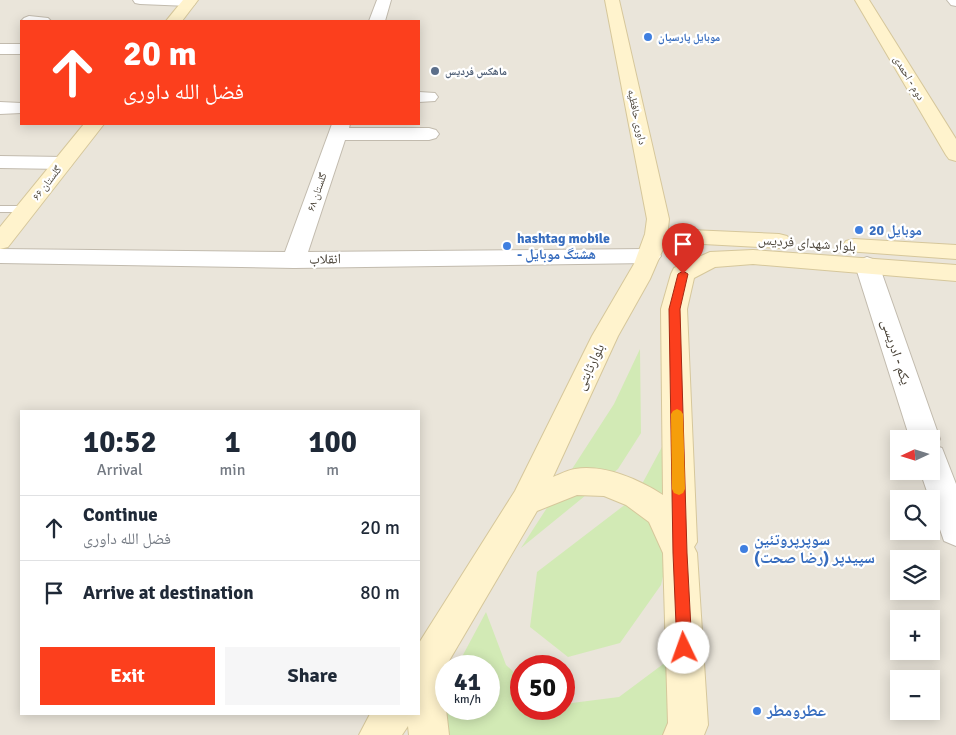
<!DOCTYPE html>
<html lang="en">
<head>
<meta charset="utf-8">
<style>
  body { margin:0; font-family:Signika,"Noto Naskh Arabic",sans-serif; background:#f6f6f7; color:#1f2937; height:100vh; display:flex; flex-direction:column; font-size:19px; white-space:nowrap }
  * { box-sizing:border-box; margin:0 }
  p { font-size:16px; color:#747a83 }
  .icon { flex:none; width:28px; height:28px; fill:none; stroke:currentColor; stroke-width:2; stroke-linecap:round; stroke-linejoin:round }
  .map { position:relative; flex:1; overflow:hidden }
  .drawer { position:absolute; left:20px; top:410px; width:400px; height:305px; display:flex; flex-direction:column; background:#fff; border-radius:0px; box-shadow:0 2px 12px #0003 }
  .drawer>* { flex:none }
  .hud { position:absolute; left:20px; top:20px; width:400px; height:105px; border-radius:0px; box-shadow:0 2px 12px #0003; background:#fc3f1d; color:#fff; overflow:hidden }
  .needle { width:32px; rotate:266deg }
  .buttons { position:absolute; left:890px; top:430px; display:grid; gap:10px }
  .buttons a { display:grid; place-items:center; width:50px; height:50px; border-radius:0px; background:#fff; box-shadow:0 2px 12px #0003; font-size:25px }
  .speed { position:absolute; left:435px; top:655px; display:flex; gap:10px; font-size:25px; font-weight:700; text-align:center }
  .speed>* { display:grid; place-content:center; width:65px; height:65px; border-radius:50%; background:#fff; box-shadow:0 2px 12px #0003; line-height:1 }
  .speed small { font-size:12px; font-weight:400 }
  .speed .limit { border:8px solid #d22; background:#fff; color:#111 }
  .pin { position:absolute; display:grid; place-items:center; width:42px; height:42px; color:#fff; margin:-51px -21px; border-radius:50% 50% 50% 0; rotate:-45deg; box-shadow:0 0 5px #0007 }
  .pin .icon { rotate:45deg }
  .me { position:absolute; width:55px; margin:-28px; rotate:357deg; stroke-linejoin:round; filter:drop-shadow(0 0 4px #0008) }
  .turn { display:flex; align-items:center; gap:18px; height:105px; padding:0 20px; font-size:22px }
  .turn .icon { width:65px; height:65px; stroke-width:2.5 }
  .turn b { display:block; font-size:35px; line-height:42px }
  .eta { display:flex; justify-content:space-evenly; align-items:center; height:85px; text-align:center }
  .eta b { font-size:30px; font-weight:700; line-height:35px }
  .action { display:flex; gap:10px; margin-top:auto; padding:10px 20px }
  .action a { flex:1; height:58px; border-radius:0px; background:#fc3f1d; color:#fff; font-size:20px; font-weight:700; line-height:58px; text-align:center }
  .action a+a { background:#f6f6f7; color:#1f2937 }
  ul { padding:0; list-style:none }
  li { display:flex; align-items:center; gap:15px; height:65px; padding:0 20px; border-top:1px solid #e0e1e3 }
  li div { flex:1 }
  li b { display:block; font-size:19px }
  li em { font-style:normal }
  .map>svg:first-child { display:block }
</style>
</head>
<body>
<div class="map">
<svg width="956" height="735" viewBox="0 0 956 735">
  <rect width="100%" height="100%" fill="#f6f3ec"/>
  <path fill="#eae5da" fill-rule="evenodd" d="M 0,0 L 956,0 L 956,735 L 0,735 ZM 21,21 L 419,21 L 419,124 L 21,124 ZM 21,411 L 419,411 L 419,714 L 21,714 ZM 899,439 L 931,439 L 931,471 L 899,471 ZM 899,499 L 931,499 L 931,531 L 899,531 ZM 899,559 L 931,559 L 931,591 L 899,591 ZM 899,619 L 931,619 L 931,651 L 899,651 ZM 446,666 L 489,666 L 489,709 L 446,709 ZM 521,666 L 564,666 L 564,709 L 521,709 ZM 899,679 L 931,679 L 931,711 L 899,711 Z"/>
  <path fill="#d2eab5" d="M 640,349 L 641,433 L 618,469 L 521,548 L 614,404 Z
    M 670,432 L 678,511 L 661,585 L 620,643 L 568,657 L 530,627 L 537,572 L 635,497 Z
    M 486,612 L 506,665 L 521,679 L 521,709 L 564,709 L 564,704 L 619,697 L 670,659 L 697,735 L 421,735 L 446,687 L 446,709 L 489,709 L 489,666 L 457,666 Z"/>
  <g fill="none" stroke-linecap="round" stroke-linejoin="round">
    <g stroke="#c2bbae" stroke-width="2">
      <path id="lane" d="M 0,206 L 26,206 L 32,209 L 26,212 L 0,212 Z"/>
    </g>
    <g stroke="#c2bbae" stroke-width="2">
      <path id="street" d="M 133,0 L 195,0 L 196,2 L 194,5 L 189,6 L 140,4 L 135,3 Z
        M 377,0 L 391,0 L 385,21 L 369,21 Z
        M 947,0 L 956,0 L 956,6 L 951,5 Z
        M 29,16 L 48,18 L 51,21 L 21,21 L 24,18 Z
        M 0,44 L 21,44 L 21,54 L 0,54 Z
        M 419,92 L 435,93 L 438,97 L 435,101 L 419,102 Z
        M 0,102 L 21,103 L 21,113 L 0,114 Z
        M 332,124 L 350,124 L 349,128 L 429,128 L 436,130 L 439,134 L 436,138 L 429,140 L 345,140 L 308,252 L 649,249 L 657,251 L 661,256 L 657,261 L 649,263 L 294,268 L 0,263 L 0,249 L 285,252 Z
        M 0,156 L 63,157 L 70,159 L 73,163 L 70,167 L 63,169 L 0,168 Z
        M 867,257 L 875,260 L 879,265 L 940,439 L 936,446 L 942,448 L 956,484 L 956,546 L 944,541 L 920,471 L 931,471 L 931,439 L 910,439 L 855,265 L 859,260 Z"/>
    </g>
    <g stroke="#d6c79b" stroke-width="2">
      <path id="secondary" d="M 183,0 L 198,0 L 182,21 L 166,21 Z
        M 605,0 L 619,0 L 669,219 L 668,229 L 779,234 L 787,236 L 791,241 L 787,246 L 779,248 L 666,242 L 650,279 L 618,336 L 553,477 C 560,474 568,470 575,469 C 604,464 640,480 663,495 L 661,309 L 671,274 L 674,268 L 710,252 L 753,250 L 956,265 L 956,281 L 753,264 L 715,267 L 694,278 L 687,309 L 697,542 L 694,547 L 697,553 L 708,725 L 704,735 L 663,735 L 668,723 L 663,553 L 649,522 L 626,505 L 604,496 L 577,495 L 537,511 L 446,666 L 446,709 L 449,735 L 409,735 L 408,726 L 402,735 L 359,735 L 370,714 L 419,714 L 419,643 L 515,491 L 592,336 L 634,264 L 645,234 L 647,219 Z
        M 855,0 L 869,0 L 956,139 L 956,161 L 949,159 L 946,155 Z
        M 84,124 L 104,124 L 8,247 L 0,249 L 0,227 Z
        M 854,239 L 956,245 L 956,259 L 846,251 L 842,246 L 846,241 Z"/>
    </g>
    <use href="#lane" fill="#fff" fill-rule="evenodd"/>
    <use href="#street" fill="#fff" fill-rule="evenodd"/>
    <use href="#secondary" fill="#fff3cd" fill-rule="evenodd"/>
  </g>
  <path fill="#fc3f1d" stroke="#a42913" d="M 683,271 L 688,274 L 680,309 L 687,553 L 692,648 L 690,654 L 684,656 L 679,654 L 677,648 L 673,553 L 669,309 L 678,274 Z"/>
  <path fill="#f59e0b" d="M 677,409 L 681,411 L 683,414 L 685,489 L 683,493 L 679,495 L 674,493 L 672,489 L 671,414 L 673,411 Z"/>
  <g fill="#3f7fe0" stroke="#fff" stroke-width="2">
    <circle cx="648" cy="37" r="5"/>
    <circle cx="859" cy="230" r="5"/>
    <circle cx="507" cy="246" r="5"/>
    <circle cx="744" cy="549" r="5"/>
    <circle cx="757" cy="711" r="5"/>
  </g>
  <circle fill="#5c6f8a" stroke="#fff" stroke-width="2" cx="435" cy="71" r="5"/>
  <g text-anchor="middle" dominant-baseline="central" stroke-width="4.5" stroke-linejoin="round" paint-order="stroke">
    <g font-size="11" font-weight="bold" fill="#366cbe" stroke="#fff" text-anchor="start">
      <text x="658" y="37">موبایل پارسیان</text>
    </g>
    <g font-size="11" font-weight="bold" fill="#4e5e75" stroke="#fff" text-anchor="start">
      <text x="445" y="71">ماهکس فردیس</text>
    </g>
    <g font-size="11" fill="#4b4439" stroke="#fff">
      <text transform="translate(909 78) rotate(59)">دوم - احمدی</text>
      <text transform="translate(637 117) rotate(78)">داوری حافظیه</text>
      <text transform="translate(47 183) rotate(-52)">گلستان ۶۶</text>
      <text transform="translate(317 192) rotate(-71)">گلستان ۶۸</text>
    </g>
    <g font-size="14" font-weight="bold" fill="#366cbe" stroke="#fff" text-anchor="start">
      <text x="869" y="230">موبایل 20</text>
      <text x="517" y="238">hashtag mobile<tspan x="517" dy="16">- هشتگ موبایل</tspan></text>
    </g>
    <g font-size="14" fill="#4b4439" stroke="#fff">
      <text transform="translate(807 243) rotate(4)">بلوار شهدای فردیس</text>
      <text transform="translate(325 259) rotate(-1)">انقلاب</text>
      <text transform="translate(896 352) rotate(72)">یکم - ادریسی</text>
      <text transform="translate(590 367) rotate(-65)">بلوارثابتی</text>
    </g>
    <g font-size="16" font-weight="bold" fill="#366cbe" stroke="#fff" text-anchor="start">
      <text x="754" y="540">سوپرپروتئین<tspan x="754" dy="18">سپیدپر (رضا صحت)</tspan></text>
      <text x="767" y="711">عطرومطر</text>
    </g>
  </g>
</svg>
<div class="buttons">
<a><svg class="needle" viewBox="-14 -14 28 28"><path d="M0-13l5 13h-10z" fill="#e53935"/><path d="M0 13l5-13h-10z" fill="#747a83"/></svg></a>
<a><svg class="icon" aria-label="search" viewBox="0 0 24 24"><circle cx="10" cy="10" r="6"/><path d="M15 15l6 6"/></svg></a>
<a><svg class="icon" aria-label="layers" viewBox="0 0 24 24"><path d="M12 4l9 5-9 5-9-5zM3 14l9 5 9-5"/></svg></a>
<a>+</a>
<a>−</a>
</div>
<div class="speed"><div>41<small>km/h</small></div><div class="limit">50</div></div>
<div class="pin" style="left:683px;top:274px;background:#d93025"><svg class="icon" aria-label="arrive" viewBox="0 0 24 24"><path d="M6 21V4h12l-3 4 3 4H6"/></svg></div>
<svg class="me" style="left:684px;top:648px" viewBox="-20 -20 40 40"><circle r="19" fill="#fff"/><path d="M0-13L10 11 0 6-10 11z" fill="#fc3f1d"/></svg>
<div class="hud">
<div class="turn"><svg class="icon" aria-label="ahead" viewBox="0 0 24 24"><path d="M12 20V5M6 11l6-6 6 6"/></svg><div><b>20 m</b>فضل الله داوری</div></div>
</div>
<section class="drawer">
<div class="eta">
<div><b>10:52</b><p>Arrival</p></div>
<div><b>1</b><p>min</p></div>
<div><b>100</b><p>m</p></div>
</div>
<ul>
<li><svg class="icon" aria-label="ahead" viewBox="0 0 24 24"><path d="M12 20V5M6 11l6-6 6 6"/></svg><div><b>Continue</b><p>فضل الله داوری</p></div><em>20 m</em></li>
<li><svg class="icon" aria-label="arrive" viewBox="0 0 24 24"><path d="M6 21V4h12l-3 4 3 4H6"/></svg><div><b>Arrive at destination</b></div><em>80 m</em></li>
</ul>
<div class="action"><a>Exit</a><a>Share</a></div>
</section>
</div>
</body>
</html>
